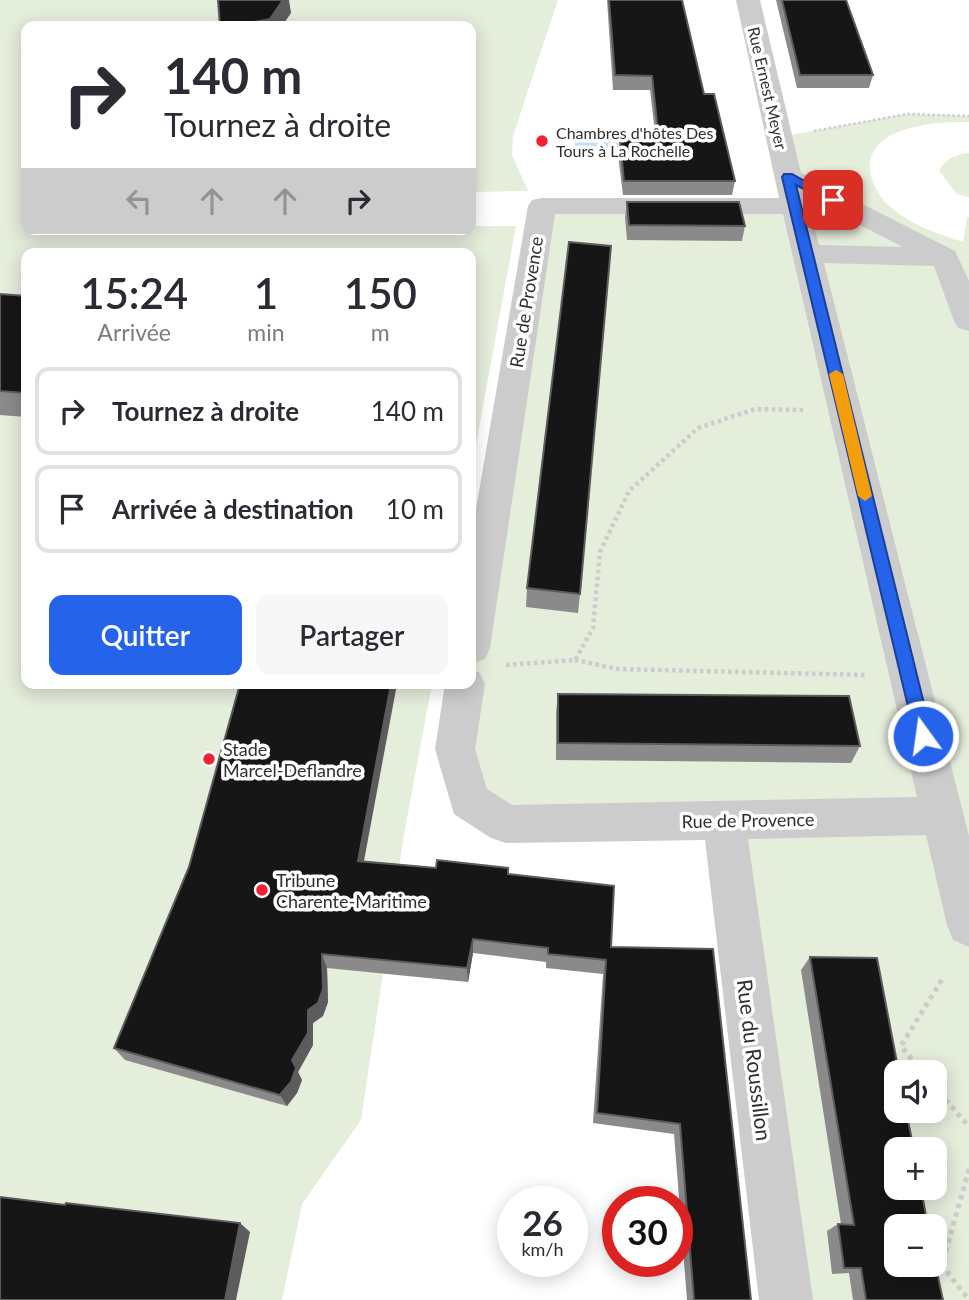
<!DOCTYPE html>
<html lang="fr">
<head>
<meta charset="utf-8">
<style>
  body { margin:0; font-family:Lato,sans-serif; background:#f7f7f7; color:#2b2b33; height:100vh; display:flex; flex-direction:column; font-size:26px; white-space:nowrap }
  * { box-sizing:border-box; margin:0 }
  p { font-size:23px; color:#7c7c81 }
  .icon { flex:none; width:38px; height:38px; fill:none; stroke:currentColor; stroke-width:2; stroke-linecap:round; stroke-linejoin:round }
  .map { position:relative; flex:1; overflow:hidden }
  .sheet { position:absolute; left:21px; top:248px; width:455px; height:441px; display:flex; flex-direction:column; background:#fff; border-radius:14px; box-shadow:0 4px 18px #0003 }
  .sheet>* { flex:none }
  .guide { position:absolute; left:21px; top:21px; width:455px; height:214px; border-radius:14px; box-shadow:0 4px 18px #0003; background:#fff; color:#2b2b33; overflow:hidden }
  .buttons { position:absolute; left:884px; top:1060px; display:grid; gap:14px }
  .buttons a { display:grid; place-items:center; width:63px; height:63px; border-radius:14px; background:#fff; box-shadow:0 4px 18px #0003; font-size:35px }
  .speed { position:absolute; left:497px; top:1186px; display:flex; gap:14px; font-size:35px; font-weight:700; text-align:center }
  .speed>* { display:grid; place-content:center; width:91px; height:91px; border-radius:50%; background:#fff; box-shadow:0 4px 18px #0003; line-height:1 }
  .speed small { font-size:18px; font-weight:400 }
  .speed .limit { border:10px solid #d22; background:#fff; color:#111 }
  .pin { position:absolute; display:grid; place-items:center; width:60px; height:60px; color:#fff; margin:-30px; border-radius:14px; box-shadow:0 4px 10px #0006 }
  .me { position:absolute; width:77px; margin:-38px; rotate:346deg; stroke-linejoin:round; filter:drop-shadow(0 0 5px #0008) }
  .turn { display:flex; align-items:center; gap:24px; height:147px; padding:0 28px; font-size:32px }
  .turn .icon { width:91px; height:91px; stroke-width:2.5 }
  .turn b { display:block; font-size:49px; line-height:60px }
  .lanes { display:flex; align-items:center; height:66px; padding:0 28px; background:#0003; justify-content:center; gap:35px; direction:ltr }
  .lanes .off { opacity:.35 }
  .eta { display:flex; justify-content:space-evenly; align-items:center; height:119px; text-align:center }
  .eta b { font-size:42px; font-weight:600; line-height:49px }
  .primary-button { display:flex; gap:14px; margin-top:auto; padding:14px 28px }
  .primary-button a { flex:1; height:80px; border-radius:14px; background:#2563eb; color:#fff; font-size:28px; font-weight:600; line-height:80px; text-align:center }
  .primary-button a+a { background:#f7f7f7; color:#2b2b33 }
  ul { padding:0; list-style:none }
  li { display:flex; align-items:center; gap:21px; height:88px; margin:0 14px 10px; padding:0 14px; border:4px solid #e1e1e2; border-radius:14px }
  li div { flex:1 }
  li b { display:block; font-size:26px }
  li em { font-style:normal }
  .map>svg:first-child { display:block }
</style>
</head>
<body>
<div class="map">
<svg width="969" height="1300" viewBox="0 0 969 1300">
  <rect width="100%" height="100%" fill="#fff"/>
  <path fill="#e5eddb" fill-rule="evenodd" d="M 0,0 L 558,0 L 513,136 L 512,155 L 528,191 L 471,192 L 471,26 L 26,26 L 26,229 L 471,229 L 471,223 L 476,226 L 516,226 L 471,472 L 471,254 L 26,254 L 26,684 L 432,684 L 404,834 L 361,1120 L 302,1204 L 282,1300 L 0,1300 Z
    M 907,114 L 969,116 L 969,122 C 937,121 860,126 871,176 C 874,186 879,196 887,204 C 908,224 936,233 963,242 L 967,217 L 969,217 L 969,1300 L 786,1300 L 723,821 L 506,824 L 469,801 L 471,648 L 542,206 L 794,206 L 779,137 ZM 896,1073 L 934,1073 L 934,1111 L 896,1111 ZM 896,1150 L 934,1150 L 934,1188 L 896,1188 ZM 896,1227 L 934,1227 L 934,1265 L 896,1265 Z
    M 969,153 L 969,197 L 957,194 L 939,171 C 944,159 956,154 969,153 Z"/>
  <path fill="#c5dfef" d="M 574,138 L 618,138 L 619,151 L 576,151 Z"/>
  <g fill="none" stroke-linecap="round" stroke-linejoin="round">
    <path stroke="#ccc" stroke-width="2.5" stroke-dasharray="2.5 2.5" stroke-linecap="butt" d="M 814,131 L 907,114 L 969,116"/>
    <path stroke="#ccc" stroke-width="4.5" stroke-dasharray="3.5 3.5" stroke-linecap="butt" d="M 575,660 L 618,669 L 866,675
      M 506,665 L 575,660 L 593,628 L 600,552 L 629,491 L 698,428 L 755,409 L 804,410"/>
    <path stroke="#ccc" stroke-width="5" stroke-dasharray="4.5 4.5" stroke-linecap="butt" d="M 923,1073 L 901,1046 L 943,978
      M 934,1086 L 969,1127
      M 969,1169 L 942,1265 L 969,1300"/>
    <path fill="#ccc" fill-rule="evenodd" d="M 736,0 L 760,0 L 801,173 L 955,251 L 969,281 L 969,331 L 958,328 L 954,321 L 934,266 L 824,263 L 969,836 L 969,947 L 953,940 L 947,925 L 926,835 L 748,839 L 813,1300 L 759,1300 L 705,840 L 506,843 L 491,838 L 454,814 L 435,749 L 445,684 L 471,684 L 471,670 L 479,672 L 485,684 L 475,749 L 487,789 L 512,805 L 917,797 L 783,214 L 555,214 L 490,648 L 485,659 L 471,664 L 471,538 L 528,206 L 532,200 L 542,198 L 779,198 ZM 807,198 L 903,247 L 819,245 Z"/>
  </g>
  <path fill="#8a8a8a" d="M 607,0 L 682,0 L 704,94 L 735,181 L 732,195 L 623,195 L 618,155 L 620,140 L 656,141 L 650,90 L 613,90 Z
    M 776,0 L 846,0 L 873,75 L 869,88 L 797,88 Z
    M 627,202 L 745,226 L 742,241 L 627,240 L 625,217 Z
    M 0,294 L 26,296 L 26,417 L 0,415 Z
    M 527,588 L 580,594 L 578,613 L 526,607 Z
    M 558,694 L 860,746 L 851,763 L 556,760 L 556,712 Z
    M 364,861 L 508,874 L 611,947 L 751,1300 L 687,1300 L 674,1134 L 593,1123 L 603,974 L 546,968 L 546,962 L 473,953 L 468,982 L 327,968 L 328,1002 L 323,1016 L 313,1023 L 313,1045 L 298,1072 L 302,1080 L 297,1093 L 287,1106 L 125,1060 L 114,1048 L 189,867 Z
    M 810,957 L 943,1300 L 853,1300 L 849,1273 L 832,1274 L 827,1231 L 838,1224 L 841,1224 L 801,970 Z"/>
  <path fill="#5c5c5c" d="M 283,0 L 289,0 L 291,13 L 282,26 L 254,26 L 254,22 Z
    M 391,684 L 397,684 L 361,877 L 358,861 Z
    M 473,939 L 473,953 L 468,982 L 467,968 Z
    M 322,954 L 327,968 L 328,1002 L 323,1016 L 313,1023 L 313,1045 L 298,1072 L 302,1080 L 297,1093 L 287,1106 L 280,1095 L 308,1010 Z
    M 240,1223 L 250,1232 L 236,1300 L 225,1300 Z"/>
  <path fill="#161616" stroke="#5c5c5c" stroke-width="2" d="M 218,0 L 283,0 L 270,19 L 254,22 L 259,26 L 220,26 Z
    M 609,0 L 682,0 L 704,94 L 714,94 L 735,181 L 624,181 L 620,140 L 659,141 L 652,76 L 615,75 Z
    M 782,0 L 846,0 L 873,75 L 800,75 Z
    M 627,202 L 739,202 L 745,226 L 629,225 Z
    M 569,242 L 611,246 L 580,594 L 527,588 Z
    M 0,294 L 26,296 L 26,393 L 0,391 Z
    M 240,684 L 391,684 L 358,861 L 436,868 L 437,860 L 508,868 L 508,874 L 614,886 L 611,947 L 713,949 L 751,1300 L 694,1300 L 680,1124 L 597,1113 L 606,960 L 548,954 L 548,948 L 473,939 L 467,968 L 322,954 L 323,989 L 318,1003 L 308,1010 L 308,1033 L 292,1060 L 296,1068 L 291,1082 L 280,1095 L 114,1048 L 189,867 Z
    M 558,694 L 849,696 L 860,746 L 558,743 Z
    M 810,957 L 877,958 L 899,1073 L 896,1073 L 896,1111 L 906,1111 L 914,1150 L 896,1150 L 896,1188 L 921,1188 L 928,1227 L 896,1227 L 896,1265 L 934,1265 L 934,1258 L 943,1300 L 866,1300 L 861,1268 L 844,1268 L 838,1224 L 854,1225 Z
    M 0,1197 L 65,1205 L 66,1203 L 240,1223 L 225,1300 L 0,1300 Z"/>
  <path fill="#2563eb" stroke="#184099" stroke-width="2" d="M 784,174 L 792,174 L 839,200 L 829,202 L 796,185 L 932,736 L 929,741 L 923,743 L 917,741 L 915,736 L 782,177 Z"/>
  <path fill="#f59e0b" d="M 836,370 L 843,374 L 872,496 L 865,501 L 858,496 L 829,374 Z"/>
  <g fill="#f62033" stroke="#fff" stroke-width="2.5">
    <circle cx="542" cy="141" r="7"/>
    <circle cx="209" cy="759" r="7"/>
    <circle cx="262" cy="890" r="7"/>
  </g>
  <g text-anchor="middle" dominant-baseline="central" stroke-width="7" stroke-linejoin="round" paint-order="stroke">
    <g font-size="16" fill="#2f2f2f" stroke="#fff">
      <text transform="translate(768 88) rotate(77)">Rue Ernest Meyer</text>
    </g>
    <g font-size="16" fill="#2f2f2f" stroke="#fff" text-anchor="start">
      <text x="556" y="132">Chambres d'hôtes Des<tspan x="556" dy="18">Tours à La Rochelle</tspan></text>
    </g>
    <g font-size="18" fill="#2f2f2f" stroke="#fff">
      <text transform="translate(526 302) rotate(-81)">Rue de Provence</text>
      <text transform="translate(748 820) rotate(-1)">Rue de Provence</text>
    </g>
    <g font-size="18" fill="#2f2f2f" stroke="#fff" text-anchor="start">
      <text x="223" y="749">Stade<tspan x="223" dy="21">Marcel-Deflandre</tspan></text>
      <text x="276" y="880">Tribune<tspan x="276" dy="21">Charente-Maritime</tspan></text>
    </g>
    <g font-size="21" fill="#2f2f2f" stroke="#fff">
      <text transform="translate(755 1060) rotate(83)">Rue du Roussillon</text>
    </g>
  </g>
</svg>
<div class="buttons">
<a><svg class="icon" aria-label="sound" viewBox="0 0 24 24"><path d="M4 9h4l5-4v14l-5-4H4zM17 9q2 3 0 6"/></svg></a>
<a>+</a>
<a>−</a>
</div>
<div class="speed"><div>26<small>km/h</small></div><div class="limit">30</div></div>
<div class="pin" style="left:833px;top:200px;background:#d93025"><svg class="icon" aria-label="arrive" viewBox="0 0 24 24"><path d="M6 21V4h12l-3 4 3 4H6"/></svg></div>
<svg class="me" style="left:923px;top:736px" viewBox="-20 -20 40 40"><circle r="17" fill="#2563eb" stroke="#fff" stroke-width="3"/><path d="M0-11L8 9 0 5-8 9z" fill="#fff"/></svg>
<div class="guide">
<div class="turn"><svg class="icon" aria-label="right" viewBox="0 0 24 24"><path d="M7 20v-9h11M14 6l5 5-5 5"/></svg><div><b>140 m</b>Tournez à droite</div></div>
<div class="lanes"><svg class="icon off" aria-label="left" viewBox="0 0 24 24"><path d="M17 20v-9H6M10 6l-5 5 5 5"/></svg><svg class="icon off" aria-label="ahead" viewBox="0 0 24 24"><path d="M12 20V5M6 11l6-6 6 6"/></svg><svg class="icon off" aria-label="ahead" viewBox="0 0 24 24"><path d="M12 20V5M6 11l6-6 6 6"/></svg><svg class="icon" aria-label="right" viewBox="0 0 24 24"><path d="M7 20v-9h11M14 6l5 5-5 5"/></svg></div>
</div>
<section class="sheet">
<div class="eta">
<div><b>15:24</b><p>Arrivée</p></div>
<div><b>1</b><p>min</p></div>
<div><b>150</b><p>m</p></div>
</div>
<ul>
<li><svg class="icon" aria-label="right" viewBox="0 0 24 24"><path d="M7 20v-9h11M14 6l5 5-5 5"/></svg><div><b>Tournez à droite</b></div><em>140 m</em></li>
<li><svg class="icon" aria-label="arrive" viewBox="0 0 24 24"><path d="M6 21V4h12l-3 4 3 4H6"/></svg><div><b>Arrivée à destination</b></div><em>10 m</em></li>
</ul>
<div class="primary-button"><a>Quitter</a><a>Partager</a></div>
</section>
</div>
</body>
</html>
